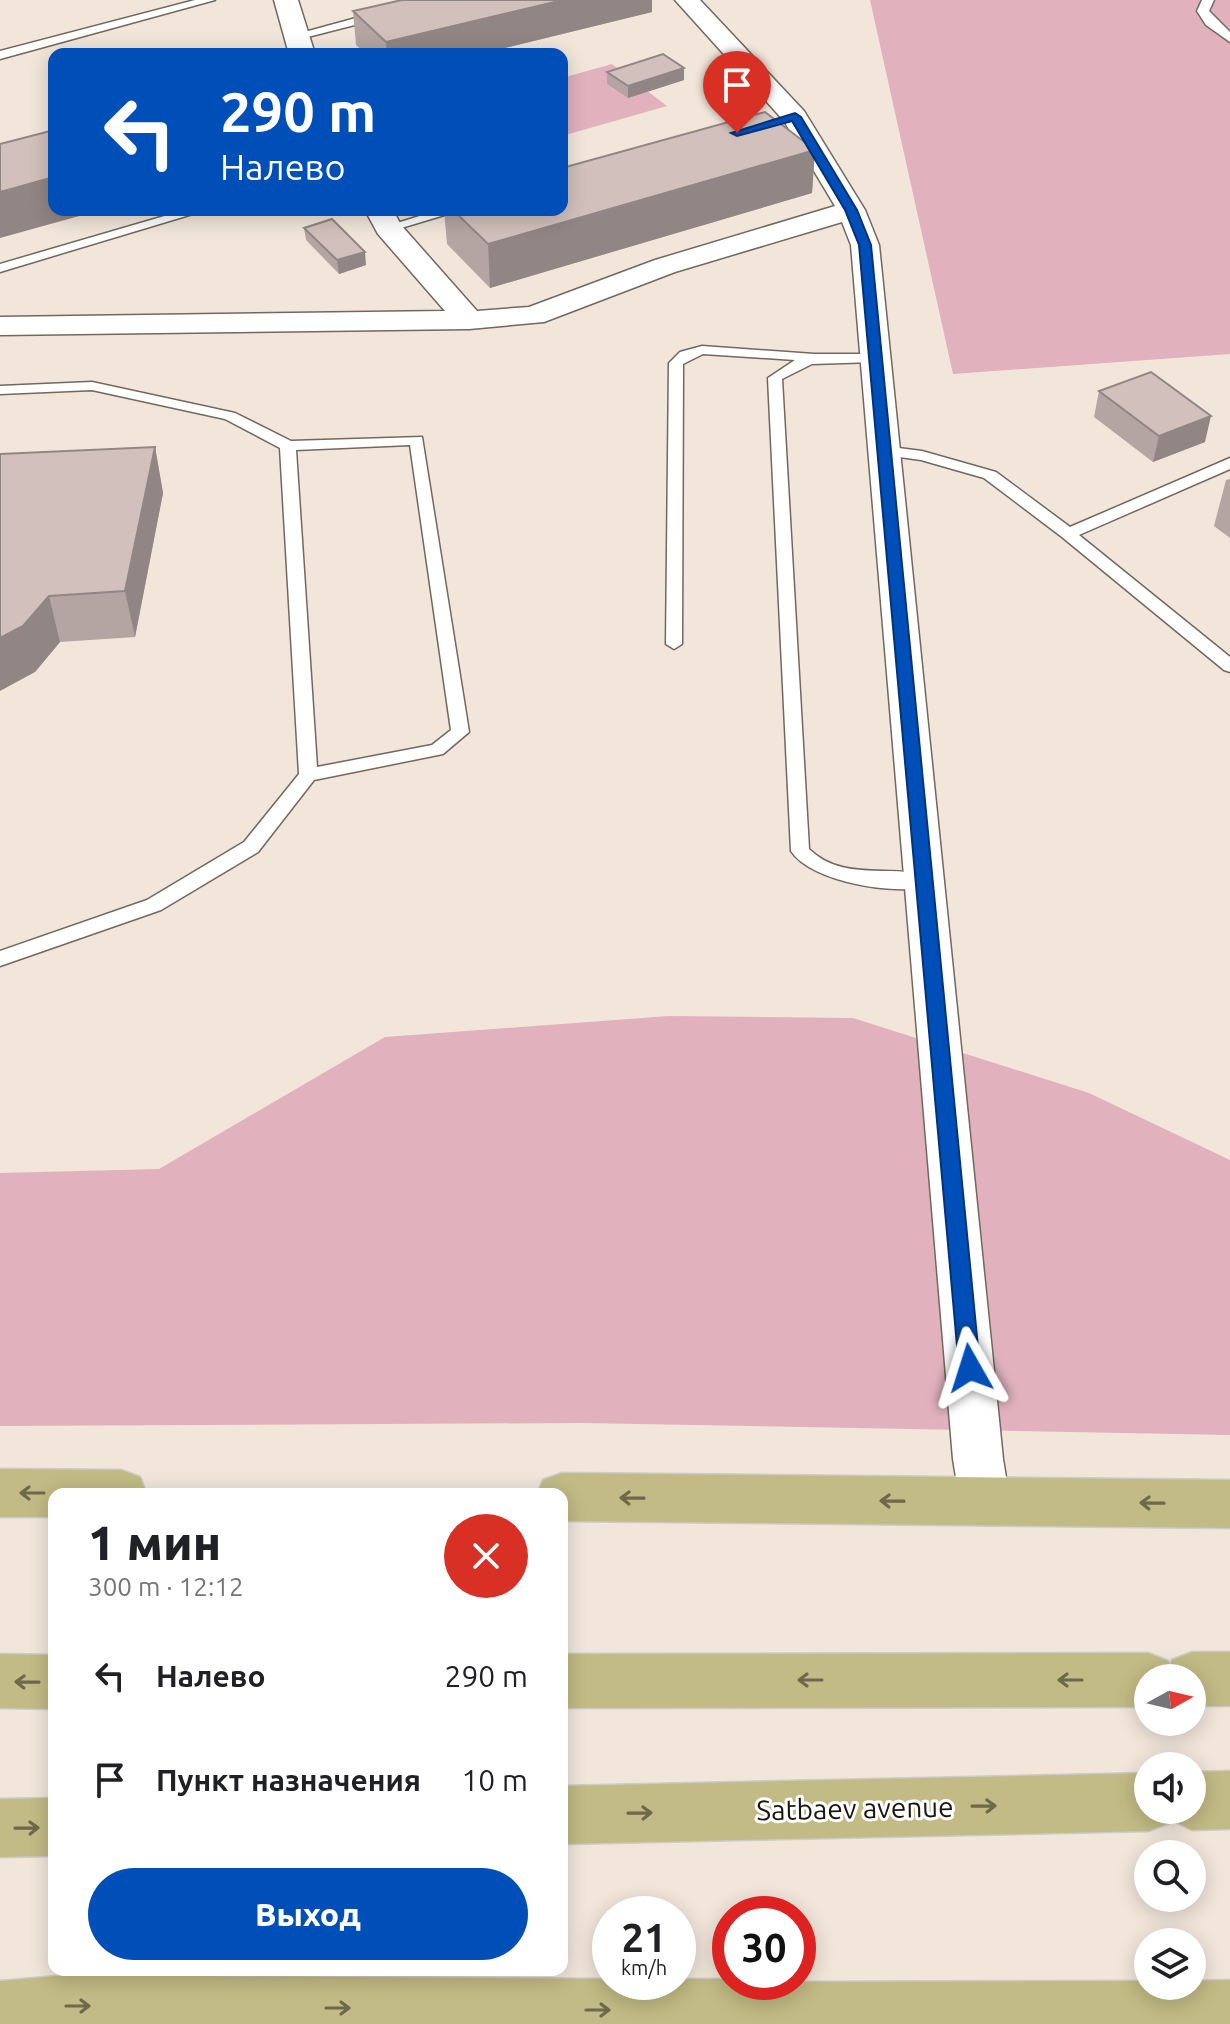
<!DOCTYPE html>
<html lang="ru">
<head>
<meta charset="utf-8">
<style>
  body { margin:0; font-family:Ubuntu,sans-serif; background:#f2f2f2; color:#202124; height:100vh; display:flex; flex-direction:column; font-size:30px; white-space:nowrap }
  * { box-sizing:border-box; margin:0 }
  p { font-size:26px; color:#757577 }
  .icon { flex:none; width:44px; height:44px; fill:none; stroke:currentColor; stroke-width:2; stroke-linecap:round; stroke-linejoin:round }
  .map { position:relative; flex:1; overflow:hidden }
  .details { position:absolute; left:48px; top:1488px; width:520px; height:488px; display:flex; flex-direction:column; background:#fff; border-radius:16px; box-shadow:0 4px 20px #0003 }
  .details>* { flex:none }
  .banner { position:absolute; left:48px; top:48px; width:520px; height:168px; border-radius:16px; box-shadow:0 4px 20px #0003; background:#004fb8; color:#fff; overflow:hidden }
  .needle { width:52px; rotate:82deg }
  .controls { position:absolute; left:1134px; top:1664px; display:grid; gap:16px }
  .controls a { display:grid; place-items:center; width:72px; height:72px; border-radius:50%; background:#fff; box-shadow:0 4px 20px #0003; font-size:40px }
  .speed { position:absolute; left:592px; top:1896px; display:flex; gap:16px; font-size:40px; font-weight:700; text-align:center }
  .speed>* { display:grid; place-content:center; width:104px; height:104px; border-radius:50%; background:#fff; box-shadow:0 4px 20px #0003; line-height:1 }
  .speed small { font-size:20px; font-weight:400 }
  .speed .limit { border:12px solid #d22; background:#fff; color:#111 }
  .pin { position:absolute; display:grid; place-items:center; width:68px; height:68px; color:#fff; margin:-82px -34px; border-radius:50% 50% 50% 0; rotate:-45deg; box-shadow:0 0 8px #0007 }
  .pin .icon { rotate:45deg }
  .me { position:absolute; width:88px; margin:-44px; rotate:354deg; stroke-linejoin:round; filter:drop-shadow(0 0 6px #0008) }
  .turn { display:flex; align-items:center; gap:28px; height:168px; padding:0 40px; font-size:36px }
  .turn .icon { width:104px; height:104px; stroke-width:2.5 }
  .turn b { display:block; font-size:56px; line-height:68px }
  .round { display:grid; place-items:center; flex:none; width:84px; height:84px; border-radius:42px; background:#f2f2f2 }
  .head { display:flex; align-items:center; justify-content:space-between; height:136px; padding:0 40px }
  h1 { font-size:48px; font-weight:800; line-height:60px }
  .primary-button { display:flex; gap:16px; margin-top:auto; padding:16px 40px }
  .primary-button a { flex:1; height:92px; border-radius:48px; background:#004fb8; color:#fff; font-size:32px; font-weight:800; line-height:92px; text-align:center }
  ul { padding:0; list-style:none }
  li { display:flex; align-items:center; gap:24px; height:104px; padding:0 40px }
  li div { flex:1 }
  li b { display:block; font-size:30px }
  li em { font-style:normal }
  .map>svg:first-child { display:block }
</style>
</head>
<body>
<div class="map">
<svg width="1230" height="2024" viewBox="0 0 1230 2024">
  <rect width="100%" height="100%" fill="#f2e6da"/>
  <path fill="#e1b1be" d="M 870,0 L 1230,0 L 1230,354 L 953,374 Z
    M 612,64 L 667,106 L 562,136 L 562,78 Z
    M 669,1016 L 853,1018 L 1089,1093 L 1230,1160 L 1230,1435 L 582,1423 L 0,1426 L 0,1173 L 159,1169 L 385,1037 Z"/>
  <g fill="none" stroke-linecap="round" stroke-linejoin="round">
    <g stroke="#72685e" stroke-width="3">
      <path id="service" d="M 195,0 L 215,0 L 0,59 L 0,51 Z
        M 1202,0 L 1214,0 L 1209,11 L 1230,32 L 1230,42 L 1206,25 L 1197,11 Z
        M 378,12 L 384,16 L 382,18 L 296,40 L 290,36 Z
        M 185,210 L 206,210 L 0,272 L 0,264 Z
        M 439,210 L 461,210 L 388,232 L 381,228 Z
        M 702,346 L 814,354 L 875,354 L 882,358 L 875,362 L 812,364 L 782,379 L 809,849 C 843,882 889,864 930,876 L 932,881 L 930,886 C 896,896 811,882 791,851 L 768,378 L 795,360 L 703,354 L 683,364 L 682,644 L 674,649 L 666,644 L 669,363 L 680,352 Z
        M 92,382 L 235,413 L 291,441 L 422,437 L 469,732 L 443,754 L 314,780 L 258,852 L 161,910 L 0,966 L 0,951 L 147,900 L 244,842 L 299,774 L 280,448 L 225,419 L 92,390 L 0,394 L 0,386 ZM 410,445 L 451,730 L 432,745 L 317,767 L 296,450 Z
        M 883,446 L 922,451 L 996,472 L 1070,527 L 1230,458 L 1230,469 L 1079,535 L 1230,657 L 1230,672 L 1224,670 L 1062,537 L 984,478 L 921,460 L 878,454 L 878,448 Z"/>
    </g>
    <g stroke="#72685e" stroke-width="3">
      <path id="minor" d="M 274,0 L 298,0 L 315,54 L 289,54 Z
        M 675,0 L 700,0 L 804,111 L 865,210 L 879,245 L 1003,1459 L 1010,1502 L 1003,1518 L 985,1525 L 967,1518 L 960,1502 L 953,1459 L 851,245 L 842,222 L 675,272 L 544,322 L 469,329 L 0,335 L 0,317 L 445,311 L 378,234 L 365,210 L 393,210 L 401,225 L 477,311 L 529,307 L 655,260 L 835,206 L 784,121 Z"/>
    </g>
    <g stroke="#cdcccb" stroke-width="3">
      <path id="primary" d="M 0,1469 L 121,1470 L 140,1477 L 147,1494 L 54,1494 L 54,1517 L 0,1517 Z
        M 562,1473 L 1230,1480 L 1230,1528 L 562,1521 L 562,1494 L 537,1494 L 543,1480 Z
        M 1192,1652 L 1230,1652 L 1230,1706 L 1192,1706 L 1192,1678 L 1148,1678 L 1148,1707 L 562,1708 L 562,1654 L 1148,1653 L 1168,1661 L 1170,1665 L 1172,1660 Z
        M 0,1654 L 54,1655 L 54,1709 L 0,1708 Z
        M 1230,1771 L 1230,1829 L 1192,1830 L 1170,1819 L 1169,1823 L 1148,1831 L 562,1844 L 562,1786 L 1148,1773 L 1148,1810 L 1192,1810 L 1192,1772 Z
        M 54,1798 L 54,1856 L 0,1857 L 0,1799 Z
        M 68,1975 L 610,1979 L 610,1982 L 678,1982 L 678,1979 L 730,1979 L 730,1982 L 1148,1981 L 1148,1986 L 1192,1986 L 1192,1981 L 1230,1980 L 1230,2024 L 0,2024 L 0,1981 Z"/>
    </g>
    <use href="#service" fill="#fff" fill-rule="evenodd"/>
    <use href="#minor" fill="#fff" fill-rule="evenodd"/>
    <use href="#primary" fill="#c2bb85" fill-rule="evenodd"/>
  </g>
  <path fill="#b4a5a2" d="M 402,0 L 652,0 L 652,12 L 480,54 L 366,54 L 356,45 L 353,11 Z
    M 684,68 L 684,80 L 628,98 L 607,84 L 607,72 Z
    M 815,150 L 812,193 L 490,288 L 447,244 L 444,210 L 562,210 Z
    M 304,228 L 366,265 L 339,274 L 306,240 Z
    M 1099,391 L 1205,442 L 1153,462 L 1094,417 Z
    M 155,447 L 163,493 L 135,637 L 60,642 L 35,672 L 0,454 Z
    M 1230,479 L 1230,538 L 1214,526 L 1226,480 Z"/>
  <path fill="#928684" d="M 563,0 L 652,0 L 652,12 L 480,54 L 387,54 L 386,42 Z
    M 684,68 L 684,80 L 628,98 L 628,86 Z
    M 815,150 L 812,193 L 490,288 L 488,244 Z
    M 54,177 L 54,210 L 101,210 L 0,238 L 0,192 Z
    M 365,252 L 366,265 L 339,274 L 337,260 Z
    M 1211,416 L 1205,442 L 1153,462 L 1159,436 Z
    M 155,447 L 163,493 L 135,637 L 125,591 Z
    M 49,596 L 60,642 L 35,672 L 0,691 L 0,638 Z"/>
  <path fill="#d1c0bc" stroke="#928684" stroke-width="2" d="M 402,0 L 563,0 L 386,42 L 353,11 Z
    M 663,54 L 684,68 L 628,86 L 607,72 Z
    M 765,112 L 815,150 L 488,244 L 453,210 L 562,210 L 562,168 Z
    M 54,130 L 54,177 L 0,192 L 0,144 Z
    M 332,219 L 365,252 L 337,260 L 304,228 Z
    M 1151,372 L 1211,416 L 1159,436 L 1099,391 Z
    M 155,447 L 125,591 L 49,596 L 23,626 L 0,638 L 0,454 Z"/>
  <defs><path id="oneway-shaft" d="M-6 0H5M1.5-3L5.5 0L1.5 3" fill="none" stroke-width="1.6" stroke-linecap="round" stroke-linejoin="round" transform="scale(2)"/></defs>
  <g stroke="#6e684c">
    <use href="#oneway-shaft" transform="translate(32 1493) rotate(-180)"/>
    <use href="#oneway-shaft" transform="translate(632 1498) rotate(-179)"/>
    <use href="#oneway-shaft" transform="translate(892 1501) rotate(-179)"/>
    <use href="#oneway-shaft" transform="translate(1152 1503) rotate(-179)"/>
    <use href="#oneway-shaft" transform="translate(810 1680) rotate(180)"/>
    <use href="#oneway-shaft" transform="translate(1070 1680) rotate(180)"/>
    <use href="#oneway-shaft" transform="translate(27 1682) rotate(-179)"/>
    <use href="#oneway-shaft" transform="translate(984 1806) rotate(-1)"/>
    <use href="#oneway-shaft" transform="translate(640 1813) rotate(-1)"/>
    <use href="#oneway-shaft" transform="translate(27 1828) rotate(-1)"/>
    <use href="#oneway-shaft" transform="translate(78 2006)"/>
    <use href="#oneway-shaft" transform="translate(338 2008)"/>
    <use href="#oneway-shaft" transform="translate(598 2010)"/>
  </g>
  <path fill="#004fb8" stroke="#003378" stroke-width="2" d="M 795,113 L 801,117 L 857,210 L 871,245 L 980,1368 L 977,1374 L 970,1377 L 962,1374 L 959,1368 L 859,245 L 845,210 L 792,121 L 737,136 L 731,133 Z"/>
  <g text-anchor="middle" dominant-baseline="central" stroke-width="6" stroke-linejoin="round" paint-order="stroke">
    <g font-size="28" fill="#1a1612" stroke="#fff">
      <text transform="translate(855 1808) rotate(-1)">Satbaev avenue</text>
    </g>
  </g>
</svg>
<div class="controls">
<a><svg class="needle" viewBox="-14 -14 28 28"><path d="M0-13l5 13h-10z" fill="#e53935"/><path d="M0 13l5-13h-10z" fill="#757577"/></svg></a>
<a><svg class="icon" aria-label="sound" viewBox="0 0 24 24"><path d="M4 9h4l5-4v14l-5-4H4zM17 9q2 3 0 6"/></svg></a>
<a><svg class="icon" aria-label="search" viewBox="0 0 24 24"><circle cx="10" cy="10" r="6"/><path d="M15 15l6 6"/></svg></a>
<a><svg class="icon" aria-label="layers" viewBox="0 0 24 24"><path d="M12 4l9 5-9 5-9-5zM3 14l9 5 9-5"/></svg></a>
</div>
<div class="speed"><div>21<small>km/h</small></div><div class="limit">30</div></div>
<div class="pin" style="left:737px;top:133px;background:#d93025"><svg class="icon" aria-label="arrive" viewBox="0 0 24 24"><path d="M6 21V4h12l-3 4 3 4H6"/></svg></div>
<svg class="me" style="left:970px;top:1368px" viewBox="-20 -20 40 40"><path d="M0-17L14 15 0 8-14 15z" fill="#004fb8" stroke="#fff" stroke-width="4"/></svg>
<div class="banner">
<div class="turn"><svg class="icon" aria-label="left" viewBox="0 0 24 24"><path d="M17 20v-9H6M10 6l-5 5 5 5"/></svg><div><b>290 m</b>Налево</div></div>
</div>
<section class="details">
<div class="head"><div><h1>1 мин</h1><p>300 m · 12:12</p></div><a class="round" style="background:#d93025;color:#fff"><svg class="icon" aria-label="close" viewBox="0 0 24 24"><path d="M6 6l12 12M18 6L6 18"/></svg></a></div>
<ul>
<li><svg class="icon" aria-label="left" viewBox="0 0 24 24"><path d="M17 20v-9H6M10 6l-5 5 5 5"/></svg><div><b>Налево</b></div><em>290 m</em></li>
<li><svg class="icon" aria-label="arrive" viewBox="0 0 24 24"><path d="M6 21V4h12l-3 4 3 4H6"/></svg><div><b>Пункт назначения</b></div><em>10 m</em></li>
</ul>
<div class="primary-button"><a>Выход</a></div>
</section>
</div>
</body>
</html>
